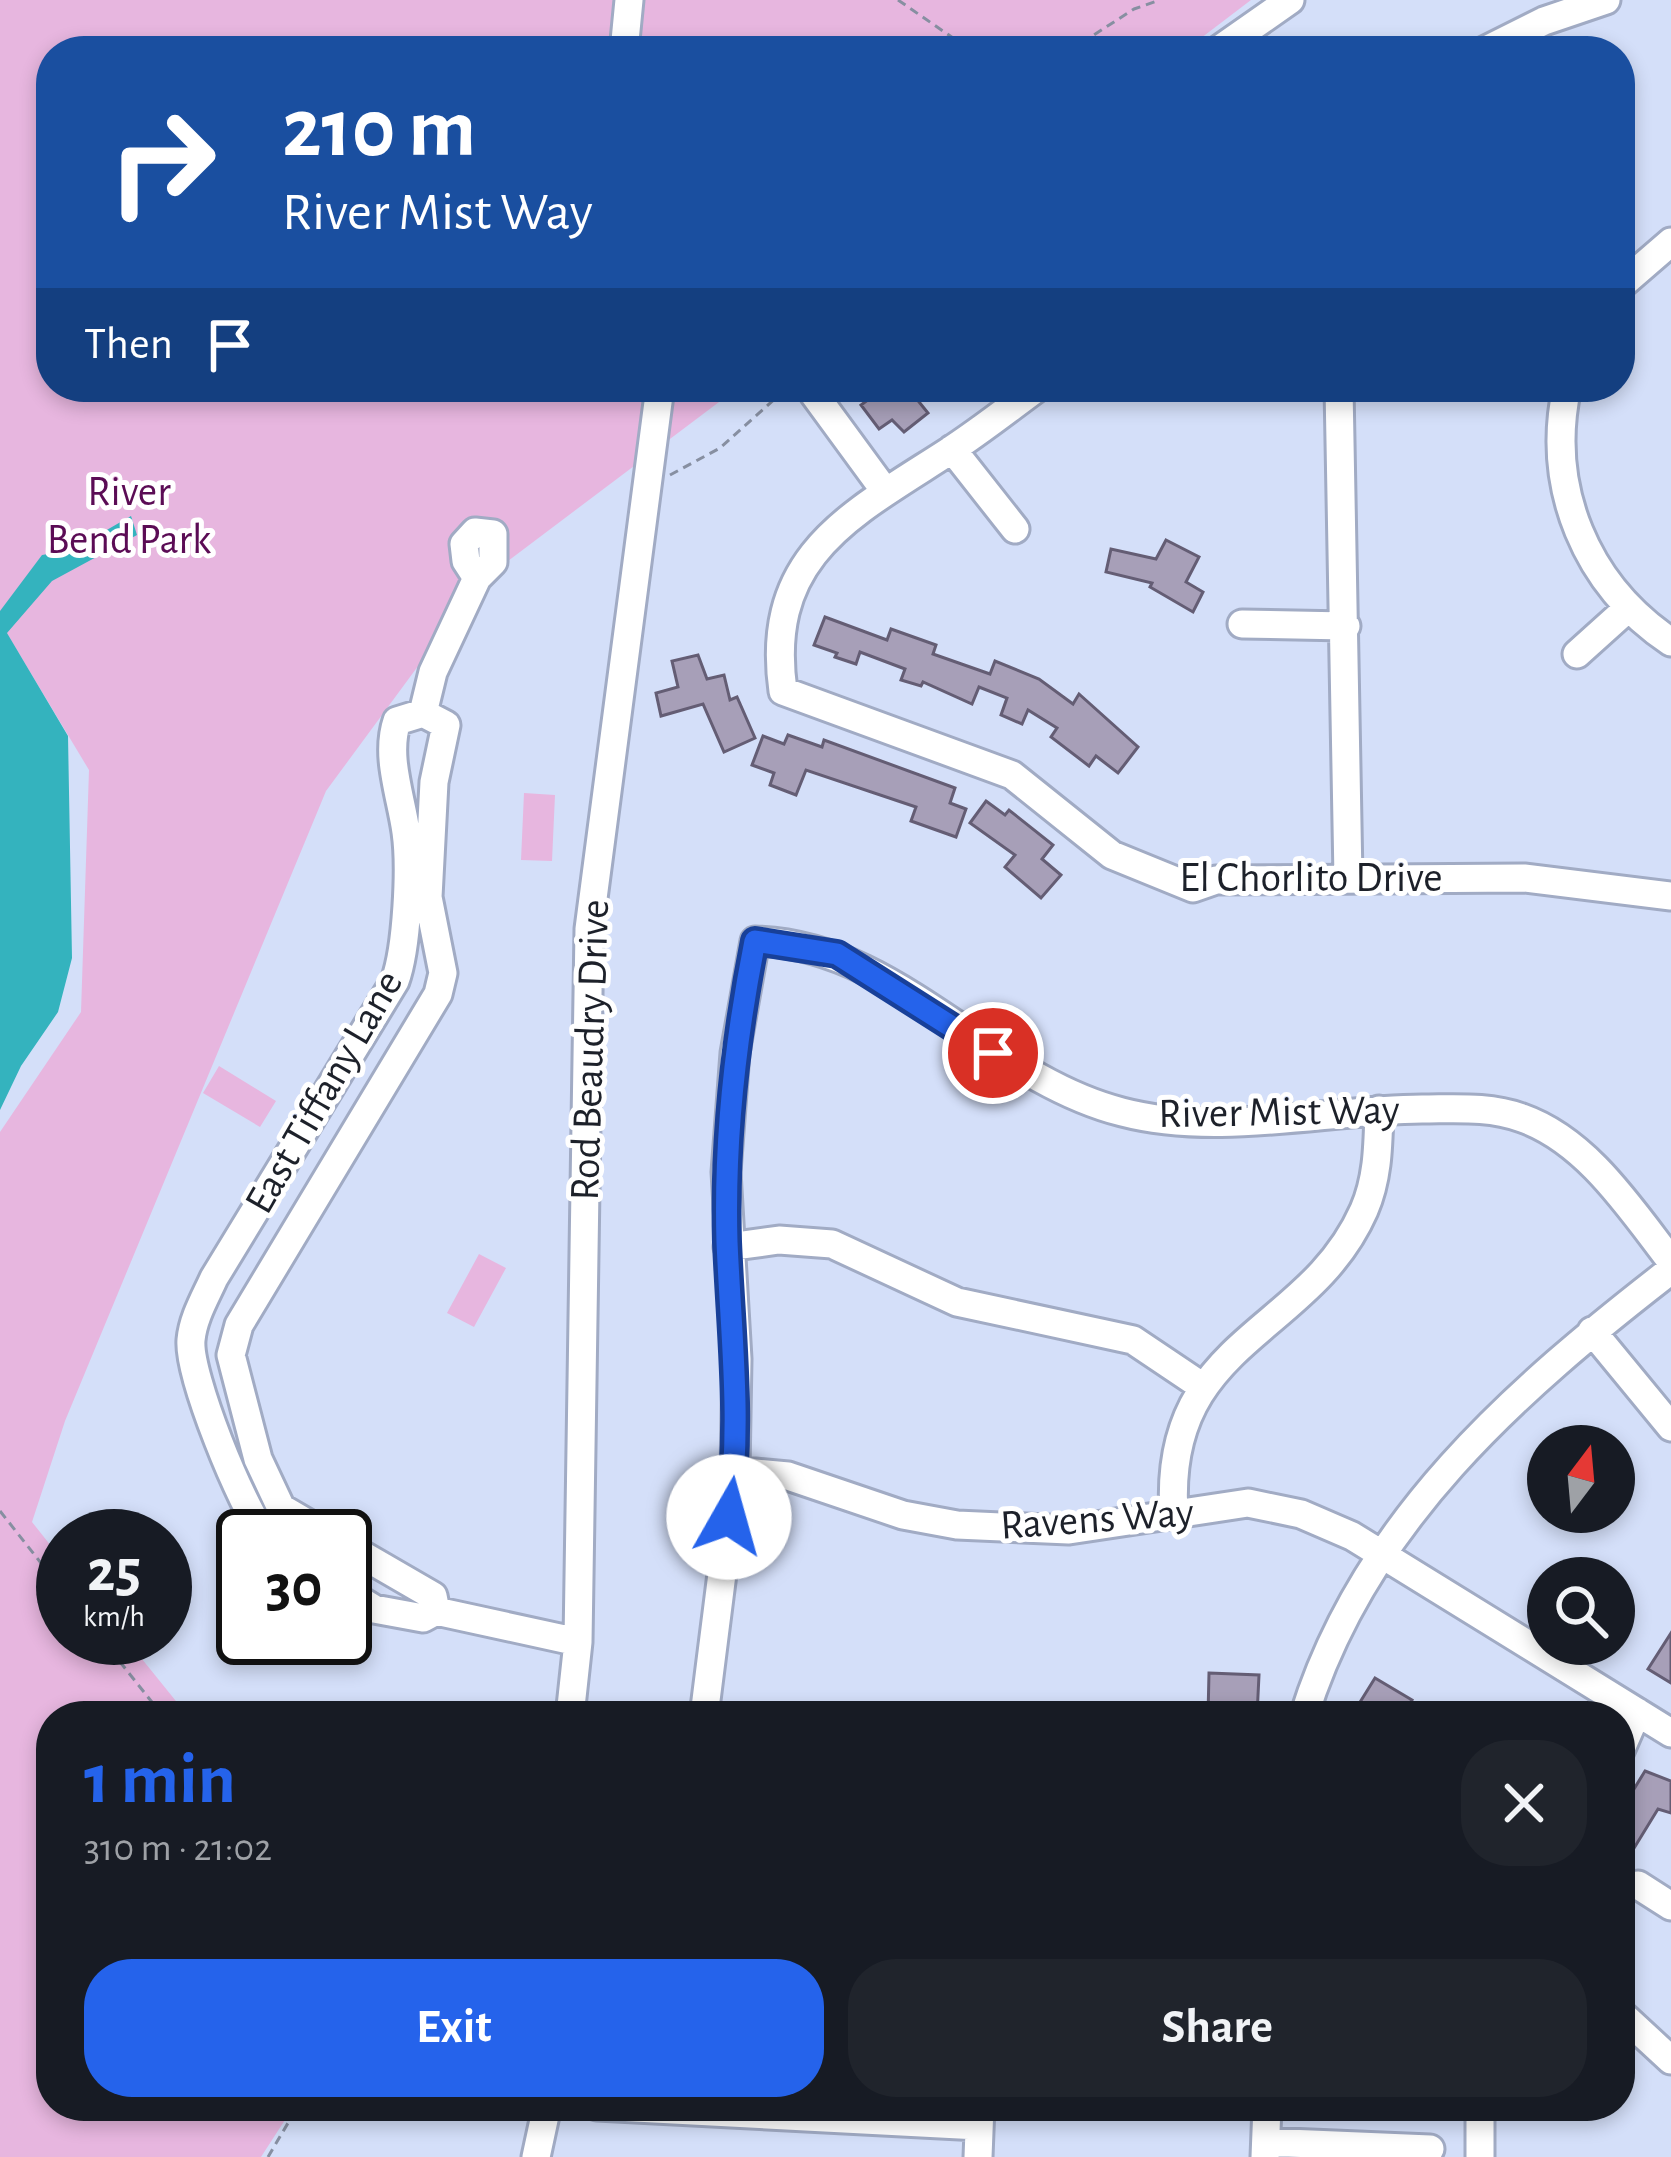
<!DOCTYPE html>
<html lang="en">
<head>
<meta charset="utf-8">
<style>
  body { margin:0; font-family:"Alegreya Sans",sans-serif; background:#20242c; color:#f1f3f6; height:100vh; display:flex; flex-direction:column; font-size:45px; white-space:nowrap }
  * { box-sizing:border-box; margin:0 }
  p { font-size:39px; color:#9ea1a6 }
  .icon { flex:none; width:66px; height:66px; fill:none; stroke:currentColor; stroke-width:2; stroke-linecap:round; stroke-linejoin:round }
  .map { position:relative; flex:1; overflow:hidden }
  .drawer { position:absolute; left:36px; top:1701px; width:1599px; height:420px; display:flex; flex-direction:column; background:#171b24; border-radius:48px; box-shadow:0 6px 18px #0003 }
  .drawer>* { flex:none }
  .banner { position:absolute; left:36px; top:36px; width:1599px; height:366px; border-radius:48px; box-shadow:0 6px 18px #0003; background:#1a4fa0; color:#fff; overflow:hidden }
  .needle { width:78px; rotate:16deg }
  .fabs { position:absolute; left:1527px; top:1425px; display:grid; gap:24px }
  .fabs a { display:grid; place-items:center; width:108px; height:108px; border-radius:50%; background:#171b24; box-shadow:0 6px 18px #0003; font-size:60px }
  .speed { position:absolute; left:36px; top:1509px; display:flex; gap:24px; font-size:60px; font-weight:700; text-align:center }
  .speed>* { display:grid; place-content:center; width:156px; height:156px; border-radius:50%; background:#171b24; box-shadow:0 6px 18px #0003; line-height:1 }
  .speed small { font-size:30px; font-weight:400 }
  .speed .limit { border:6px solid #111; border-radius:18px; background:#fff; color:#111 }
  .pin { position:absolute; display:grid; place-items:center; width:102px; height:102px; color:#fff; margin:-51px; border:6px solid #fff; border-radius:50%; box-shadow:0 3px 12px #0007 }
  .me { position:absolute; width:132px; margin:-66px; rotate:7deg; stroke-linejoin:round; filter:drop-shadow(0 0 9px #0008) }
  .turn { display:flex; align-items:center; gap:42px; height:252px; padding:0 48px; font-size:54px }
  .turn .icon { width:156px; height:156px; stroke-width:2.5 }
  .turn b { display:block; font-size:84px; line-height:102px }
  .then { display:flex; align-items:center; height:114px; padding:0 48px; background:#0003; gap:24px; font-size:45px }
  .round { display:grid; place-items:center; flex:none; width:126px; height:126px; border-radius:48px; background:#20242c }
  .head { display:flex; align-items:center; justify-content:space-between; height:204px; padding:0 48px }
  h1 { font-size:72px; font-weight:600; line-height:90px; color:#2563eb }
  .cta { display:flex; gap:24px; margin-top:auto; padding:24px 48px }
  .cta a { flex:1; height:138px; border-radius:48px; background:#2563eb; color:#fff; font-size:48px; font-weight:600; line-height:138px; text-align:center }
  .cta a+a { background:#20242c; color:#f1f3f6 }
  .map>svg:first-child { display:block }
</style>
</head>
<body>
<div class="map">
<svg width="1671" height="2157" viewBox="0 0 1671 2157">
  <rect width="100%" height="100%" fill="#d4dff9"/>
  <path fill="#e7b6df" d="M 0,0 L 1251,0 L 1184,51 L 51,51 L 51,387 L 739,387 L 480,582 L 326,791 L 65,1421 L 32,1522 L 63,1561 L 63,1638 L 125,1638 L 188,1716 L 51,1716 L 51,2106 L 294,2106 L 261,2157 L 0,2157 L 0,1132 L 81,1012 L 89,770 L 0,622 Z
    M 524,793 L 555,795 L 552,861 L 521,860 Z
    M 219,1066 L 276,1101 L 260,1127 L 203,1093 Z
    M 479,1254 L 506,1268 L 474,1327 L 447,1313 Z"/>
  <path fill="#34b3be" d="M 131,516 L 137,535 L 52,581 L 7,633 L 68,736 L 72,958 L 58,1012 L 21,1066 L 0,1110 L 0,611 L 42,555 L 72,550 Z"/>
  <path fill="#a79fb8" stroke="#645d74" stroke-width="3" d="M 885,387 L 907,387 L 928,413 L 904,432 L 892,420 L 879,429 L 861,405 Z
    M 1166,540 L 1199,557 L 1186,582 L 1203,592 L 1193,612 L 1150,587 L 1152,583 L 1106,572 L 1111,549 L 1156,559 Z
    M 825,617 L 887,640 L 891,629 L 936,645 L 933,654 L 990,674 L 995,661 L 1039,679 L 1073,704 L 1079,694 L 1138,747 L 1118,773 L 1096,756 L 1089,766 L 1051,737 L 1057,728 L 1028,710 L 1022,724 L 1001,715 L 1007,698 L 979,687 L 972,704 L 923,682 L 921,686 L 901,680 L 905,669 L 860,652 L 856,664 L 835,657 L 837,653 L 814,645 Z
    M 698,655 L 707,679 L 724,675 L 730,700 L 737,697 L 755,738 L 724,752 L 703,704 L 661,716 L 656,693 L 678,687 L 672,661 Z
    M 788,735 L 822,747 L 824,740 L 955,788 L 950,803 L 966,809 L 956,837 L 911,821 L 916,807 L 806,770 L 796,795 L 770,785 L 774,773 L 752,765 L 763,736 L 784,744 Z
    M 986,801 L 1005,815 L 1009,810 L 1053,845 L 1042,859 L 1061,875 L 1041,898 L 1005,867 L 1015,855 L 970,823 Z
    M 1671,1633 L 1671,1683 L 1648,1669 Z
    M 1209,1673 L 1259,1675 L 1257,1716 L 1208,1716 Z
    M 1375,1678 L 1412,1700 L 1402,1716 L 1371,1716 L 1357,1707 Z
    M 1645,1771 L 1671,1781 L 1671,1813 L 1658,1809 L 1620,1871 L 1620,1812 Z"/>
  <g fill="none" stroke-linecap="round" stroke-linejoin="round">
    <g stroke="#a1abc4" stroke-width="33">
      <path id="minor" d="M 624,51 L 629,0
        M 1217,51 L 1290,0
        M 1484,51 L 1544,21 L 1606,0
        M 1620,286 L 1671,242
        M 1038,387 C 1008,409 979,432 948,452 C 849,516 764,556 783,691 L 1012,775 L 1112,855 L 1193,888 L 1216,880 L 1524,878 L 1671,896
        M 1339,387 L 1348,878
        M 1567,387 C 1545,488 1586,585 1671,642
        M 814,394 L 885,491
        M 952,449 L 1015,529
        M 1242,624 L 1346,626
        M 1577,654 L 1627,609
        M 423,713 L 433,672 L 477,578 L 466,561 L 464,544 L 475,532 L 493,534 L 493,562 L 477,578
        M 728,1247 L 779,1240 L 832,1244 L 957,1302 L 1133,1340 L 1203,1387
        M 1592,1331 L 1671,1427
        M 735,1471 L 788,1476 L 903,1515 L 957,1525 L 1069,1530 L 1248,1503 L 1301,1514 L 1352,1536 L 1671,1733
        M 1174,1514 C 1162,1338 1308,1337 1364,1210 C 1378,1178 1378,1145 1379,1110
        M 265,1536 C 242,1508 188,1375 191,1340 C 193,1318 205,1298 214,1278 L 395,981 C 407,948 411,867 406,832 C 401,796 385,756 397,721 L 423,713 L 446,725 L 434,782 L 428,897 L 443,973 L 438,994 L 239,1325 L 231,1355 L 258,1459 L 281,1508 L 329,1536
        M 345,1545 L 433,1596 L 436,1611
        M 345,1591 L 374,1609 L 423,1618 L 436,1611 L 578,1642
        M 570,1716 L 578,1642 L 589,929 L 660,387
        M 704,1716 L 735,1471 L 737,1359 L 726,1172 L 735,1053 L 755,941 C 896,944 988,1078 1122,1112 C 1217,1137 1325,1110 1422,1109 C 1456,1109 1489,1106 1522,1118 C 1587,1141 1630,1208 1671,1261
        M 1304,1716 C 1364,1522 1516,1390 1671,1270
        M 1620,1751 L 1637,1712
        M 1638,1885 L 1671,1906
        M 1620,2013 L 1671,2060
        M 597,2106 L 979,2126
        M 1266,2142 L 1430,2149
        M 536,2157 L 547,2106
        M 978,2157 L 980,2106
        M 1265,2157 L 1267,2106
        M 1480,2157 L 1480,2106"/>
    </g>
    <path stroke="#878fa1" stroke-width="3" stroke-dasharray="9 6" stroke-linecap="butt" d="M 898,0 L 972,51
      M 1069,51 L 1134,9 L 1160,0
      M 670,475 L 720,448 L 788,387
      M 0,1511 L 63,1591
      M 101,1638 L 163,1716
      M 268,2157 L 298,2106"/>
    <use href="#minor" stroke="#fff" stroke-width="27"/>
  </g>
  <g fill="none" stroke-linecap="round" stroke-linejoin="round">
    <g stroke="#184099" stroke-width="30">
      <path id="route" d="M 729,1517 C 742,1423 731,1336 727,1242 C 724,1140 735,1041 755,941 L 837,954 L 993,1053"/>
    </g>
    <use href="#route" stroke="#2563eb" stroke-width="21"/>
  </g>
  <g text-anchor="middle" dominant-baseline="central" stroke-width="10" stroke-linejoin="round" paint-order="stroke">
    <g font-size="42" fill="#5b0c55" stroke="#fff">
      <text x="129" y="492">River<tspan x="129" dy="48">Bend Park</tspan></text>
    </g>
    <g font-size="42" fill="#1d212a" stroke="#fff">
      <text x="1311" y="878">El Chorlito Drive</text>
      <text transform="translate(590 1050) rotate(-88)">Rod Beaudry Drive</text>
      <text transform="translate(324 1092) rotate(-60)">East Tiffany Lane</text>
      <text transform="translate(1279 1112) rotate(-1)">River Mist Way</text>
      <text transform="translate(1097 1519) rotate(-4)">Ravens Way</text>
    </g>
  </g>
</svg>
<div class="fabs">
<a><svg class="needle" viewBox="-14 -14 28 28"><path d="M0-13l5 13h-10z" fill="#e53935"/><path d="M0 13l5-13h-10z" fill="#9ea1a6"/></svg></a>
<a><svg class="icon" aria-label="search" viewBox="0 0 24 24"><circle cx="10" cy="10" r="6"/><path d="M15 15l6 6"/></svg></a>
</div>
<div class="speed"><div>25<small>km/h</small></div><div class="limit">30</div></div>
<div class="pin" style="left:993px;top:1053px;background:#d93025"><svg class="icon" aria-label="arrive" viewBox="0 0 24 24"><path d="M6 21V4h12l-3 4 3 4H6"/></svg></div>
<svg class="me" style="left:729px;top:1517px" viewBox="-20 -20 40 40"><circle r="19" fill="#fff"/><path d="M0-13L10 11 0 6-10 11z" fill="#2563eb"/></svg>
<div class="banner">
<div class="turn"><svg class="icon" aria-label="right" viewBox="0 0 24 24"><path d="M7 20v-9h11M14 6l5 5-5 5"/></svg><div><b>210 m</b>River Mist Way</div></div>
<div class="then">Then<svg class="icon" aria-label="arrive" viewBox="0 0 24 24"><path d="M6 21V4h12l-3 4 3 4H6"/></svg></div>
</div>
<section class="drawer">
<div class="head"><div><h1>1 min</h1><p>310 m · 21:02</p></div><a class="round"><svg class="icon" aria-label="close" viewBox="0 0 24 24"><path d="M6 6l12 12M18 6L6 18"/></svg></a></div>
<div class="cta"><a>Exit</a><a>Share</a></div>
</section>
</div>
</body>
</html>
